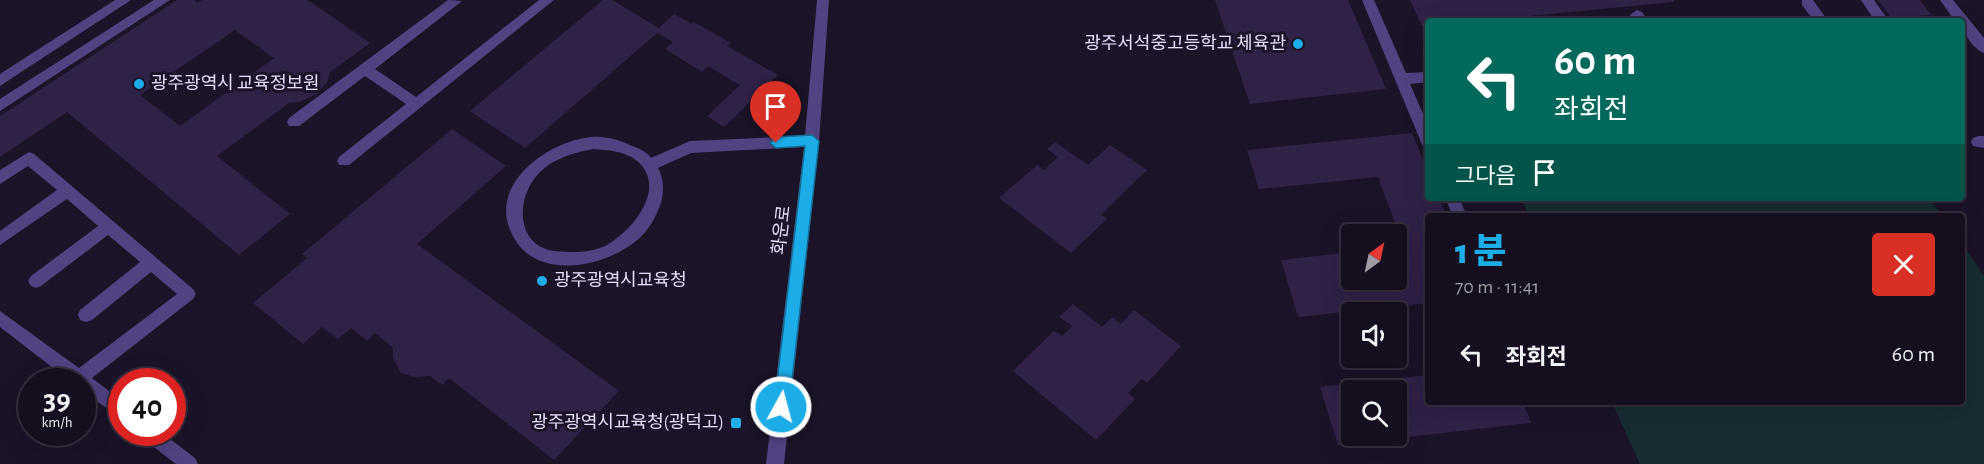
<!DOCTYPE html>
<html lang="ko">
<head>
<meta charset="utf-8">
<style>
  body { margin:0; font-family:"Alegreya Sans","Noto Sans KR",sans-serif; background:#1d1727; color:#f1f3f6; height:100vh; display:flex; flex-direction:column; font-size:22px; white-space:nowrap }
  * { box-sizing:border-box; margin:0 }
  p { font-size:20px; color:#9d9ca4 }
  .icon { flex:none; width:33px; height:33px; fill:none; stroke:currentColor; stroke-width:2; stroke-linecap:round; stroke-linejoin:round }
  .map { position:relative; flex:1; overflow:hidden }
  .panel { position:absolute; left:1425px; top:213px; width:540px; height:192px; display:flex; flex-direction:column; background:#140e1e; border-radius:6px; box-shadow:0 6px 24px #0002,0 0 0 2px #332e3c }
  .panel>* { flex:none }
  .guide { position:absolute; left:1425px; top:18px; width:540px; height:183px; border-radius:6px; box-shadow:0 6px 24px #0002,0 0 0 2px #332e3c; background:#00695c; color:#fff; overflow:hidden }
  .needle { width:39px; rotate:33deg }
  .buttons { position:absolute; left:1341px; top:224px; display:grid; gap:12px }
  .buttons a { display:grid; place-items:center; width:66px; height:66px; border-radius:6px; background:#140e1e; box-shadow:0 6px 24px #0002,0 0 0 2px #332e3c; font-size:30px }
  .speed { position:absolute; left:18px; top:368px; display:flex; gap:12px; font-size:30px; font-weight:700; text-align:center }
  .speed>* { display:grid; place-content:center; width:78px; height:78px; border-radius:50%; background:#140e1e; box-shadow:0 6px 24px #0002,0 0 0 2px #332e3c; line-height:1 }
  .speed small { font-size:15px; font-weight:400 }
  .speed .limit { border:9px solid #d22; background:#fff; color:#111 }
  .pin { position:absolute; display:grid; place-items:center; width:51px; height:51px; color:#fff; margin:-62px -26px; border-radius:50% 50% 50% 0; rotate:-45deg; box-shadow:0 0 6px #0007 }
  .pin .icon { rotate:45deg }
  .me { position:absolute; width:66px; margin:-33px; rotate:7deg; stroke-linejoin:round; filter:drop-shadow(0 0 4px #0008) }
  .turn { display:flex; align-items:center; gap:21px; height:126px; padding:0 30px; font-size:27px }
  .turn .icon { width:78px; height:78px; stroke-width:2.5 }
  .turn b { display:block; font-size:42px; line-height:51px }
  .then { display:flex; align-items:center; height:57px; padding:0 30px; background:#0003; gap:12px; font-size:22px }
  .round { display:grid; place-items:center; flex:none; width:63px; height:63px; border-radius:6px; background:#1d1727 }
  .head { display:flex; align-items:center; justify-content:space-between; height:102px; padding:0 30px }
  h1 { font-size:36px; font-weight:800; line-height:45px; color:#1cade8 }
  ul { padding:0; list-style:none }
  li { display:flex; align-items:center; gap:18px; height:78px; padding:0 30px }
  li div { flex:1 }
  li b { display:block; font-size:22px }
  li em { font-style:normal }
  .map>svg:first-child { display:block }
</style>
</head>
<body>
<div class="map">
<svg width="1984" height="464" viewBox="0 0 1984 464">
  <rect width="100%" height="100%" fill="#1b1328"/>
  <path fill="#172d31" d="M 1521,198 L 1929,198 L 1942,216 L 1529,216 Z
    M 1962,244 L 1984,276 L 1984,464 L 1640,464 L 1612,402 L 1962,402 Z"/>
  <path fill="#302147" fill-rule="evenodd" d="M 177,0 L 194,0 L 198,3 L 202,0 L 308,0 L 370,43 L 329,73 L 328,81 L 317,94 L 299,102 L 289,103 L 217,156 L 290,214 L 239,255 L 67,112 L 0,157 L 0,116 ZM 235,30 L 274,58 L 180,126 L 140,95 Z
    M 603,0 L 612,0 L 659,28 L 674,14 L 692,24 L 694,22 L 731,43 L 727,46 L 778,75 L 724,127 L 707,116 L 740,85 L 708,66 L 702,72 L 665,49 L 673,42 L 657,33 L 525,148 L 470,111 Z
    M 1215,0 L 1348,0 L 1386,89 L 1250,104 Z
    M 1410,0 L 1674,0 L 1674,2 L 1477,21 L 1428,21 L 1428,26 L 1422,26 Z
    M 1878,0 L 1920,0 L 1931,15 L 1891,18 Z
    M 452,129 L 506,166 L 417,244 L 619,391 L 554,460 L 449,378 L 442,385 L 430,376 L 415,377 L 401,373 L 393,358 L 393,348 L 375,333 L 367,341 L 351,328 L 338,339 L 322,327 L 303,344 L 253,303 L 307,258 L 302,254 Z
    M 1412,133 L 1428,171 L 1428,198 L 1439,198 L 1446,216 L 1428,216 L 1428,303 L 1298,317 L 1281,260 L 1352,252 L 1352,279 L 1396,279 L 1396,248 L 1404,247 L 1378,177 L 1259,189 L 1247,150 Z
    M 1055,142 L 1088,165 L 1110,145 L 1147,170 L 1101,215 L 1107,219 L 1071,253 L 999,198 L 1037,165 L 1044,170 L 1058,157 L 1047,149 Z
    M 1073,304 L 1102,327 L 1112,317 L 1121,324 L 1134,310 L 1181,346 L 1147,383 L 1142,379 L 1128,393 L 1135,399 L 1096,440 L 1013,371 L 1054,331 L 1062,336 L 1072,326 L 1059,317 Z
    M 1428,375 L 1428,402 L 1523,402 L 1531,423 L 1338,445 L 1320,387 ZM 1352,390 L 1396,390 L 1396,435 L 1352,435 Z"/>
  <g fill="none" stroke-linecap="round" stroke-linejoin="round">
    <path fill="#514382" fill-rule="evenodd" d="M 115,0 L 131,0 L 0,86 L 0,74 Z
      M 154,0 L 170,0 L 0,111 L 0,99 Z
      M 448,0 L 462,1 L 375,69 L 416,97 L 539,0 L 554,0 L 349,165 L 339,165 L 337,161 L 339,157 L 406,104 L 365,76 L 299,126 L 289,126 L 287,122 L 289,118 Z
      M 817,0 L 829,0 L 819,141 L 784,464 L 766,464 L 804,147 L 691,153 L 658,168 C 664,178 664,192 661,203 C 656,217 648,232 636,241 C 605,267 538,281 514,238 C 484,187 546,141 592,137 C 607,136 619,140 632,146 C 640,149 646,151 651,158 L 690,141 L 805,136 ZM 593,149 C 607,150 624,151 636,160 C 669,187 633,230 607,245 C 592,253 572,253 554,251 C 514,245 516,195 540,172 C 554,158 574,153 593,149 Z
      M 1362,0 L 1374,0 L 1406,73 L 1428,72 L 1428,82 L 1410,84 L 1428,125 L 1428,148 L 1423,146 L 1421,142 Z
      M 1802,0 L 1813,0 L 1828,21 L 1814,21 L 1802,5 Z
      M 1861,0 L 1874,0 L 1889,21 L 1875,21 Z
      M 1940,0 L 1953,0 L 1984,38 L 1984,53 C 1973,49 1962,32 1962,21 L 1955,21 Z
      M 1637,10 L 1642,12 L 1648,21 L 1634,21 L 1630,15 Z
      M 1978,136 L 1984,136 L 1984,148 L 1973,146 L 1971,142 L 1973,138 Z
      M 29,152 L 34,154 L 193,289 L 196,294 L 193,299 L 92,378 L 122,401 L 122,419 L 82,391 L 82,381 L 70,381 L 0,327 L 0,311 L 79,368 L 177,294 L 151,272 L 92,320 L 86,322 L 80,320 L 78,315 L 80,310 L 140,262 L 108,235 L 41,286 L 36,288 L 31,286 L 28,281 L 31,276 L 98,226 L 67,199 L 0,245 L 0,231 L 57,190 L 28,166 L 0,184 L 0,170 Z
      M 1445,198 L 1459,198 L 1467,216 L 1453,216 Z
      M 140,432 L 161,432 L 195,458 L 198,464 L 176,464 L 142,438 Z"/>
  </g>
  <path fill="#1cade8" stroke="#127097" stroke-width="1.5" d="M 812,135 L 819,141 L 789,407 L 787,412 L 781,414 L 776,412 L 774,407 L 805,146 L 776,148 L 770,143 L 776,137 Z"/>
  <g fill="#1cade8" stroke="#1b1328" stroke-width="2">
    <circle cx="1298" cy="44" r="6"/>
    <circle cx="139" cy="84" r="6"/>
    <circle cx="542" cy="281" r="6"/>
    <rect x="730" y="417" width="12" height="12" rx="3"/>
  </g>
  <g text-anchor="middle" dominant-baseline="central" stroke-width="6" stroke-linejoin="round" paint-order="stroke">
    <g font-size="18" fill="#e6ddfc" stroke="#1b1328" text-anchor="end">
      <text x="1286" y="44">광주서석중고등학교 체육관</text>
      <text x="151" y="84" text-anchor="start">광주광역시 교육정보원</text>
      <text x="554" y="281" text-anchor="start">광주광역시교육청</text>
      <text x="724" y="423">광주광역시교육청(광덕고)</text>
    </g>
    <g font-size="18" fill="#e6ddfc" stroke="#1b1328">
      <text transform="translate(782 230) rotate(-83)">화운로</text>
    </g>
  </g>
</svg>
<div class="buttons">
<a><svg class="needle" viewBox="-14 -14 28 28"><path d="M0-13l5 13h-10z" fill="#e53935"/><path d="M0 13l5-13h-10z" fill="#9d9ca4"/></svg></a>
<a><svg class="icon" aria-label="sound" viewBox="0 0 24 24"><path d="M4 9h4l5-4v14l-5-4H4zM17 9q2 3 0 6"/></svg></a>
<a><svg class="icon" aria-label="search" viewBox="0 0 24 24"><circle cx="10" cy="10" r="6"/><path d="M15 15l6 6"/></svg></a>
</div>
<div class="speed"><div>39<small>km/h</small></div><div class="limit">40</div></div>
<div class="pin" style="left:776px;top:143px;background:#d93025"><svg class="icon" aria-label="arrive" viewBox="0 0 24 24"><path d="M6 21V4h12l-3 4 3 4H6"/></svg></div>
<svg class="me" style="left:781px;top:407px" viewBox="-20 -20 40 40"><circle r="17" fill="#1cade8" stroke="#fff" stroke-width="3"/><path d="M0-11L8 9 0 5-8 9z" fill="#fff"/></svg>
<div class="guide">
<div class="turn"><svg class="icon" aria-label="left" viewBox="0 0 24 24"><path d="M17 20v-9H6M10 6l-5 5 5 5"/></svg><div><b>60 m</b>좌회전</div></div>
<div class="then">그다음<svg class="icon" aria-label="arrive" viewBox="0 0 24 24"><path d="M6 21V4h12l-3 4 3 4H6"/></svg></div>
</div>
<section class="panel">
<div class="head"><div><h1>1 분</h1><p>70 m · 11:41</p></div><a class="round" style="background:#d93025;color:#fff"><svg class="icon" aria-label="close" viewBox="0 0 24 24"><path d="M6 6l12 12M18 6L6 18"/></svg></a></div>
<ul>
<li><svg class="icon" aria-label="left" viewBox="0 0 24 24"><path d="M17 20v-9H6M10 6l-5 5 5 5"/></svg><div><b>좌회전</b></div><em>60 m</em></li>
</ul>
</section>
</div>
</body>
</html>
